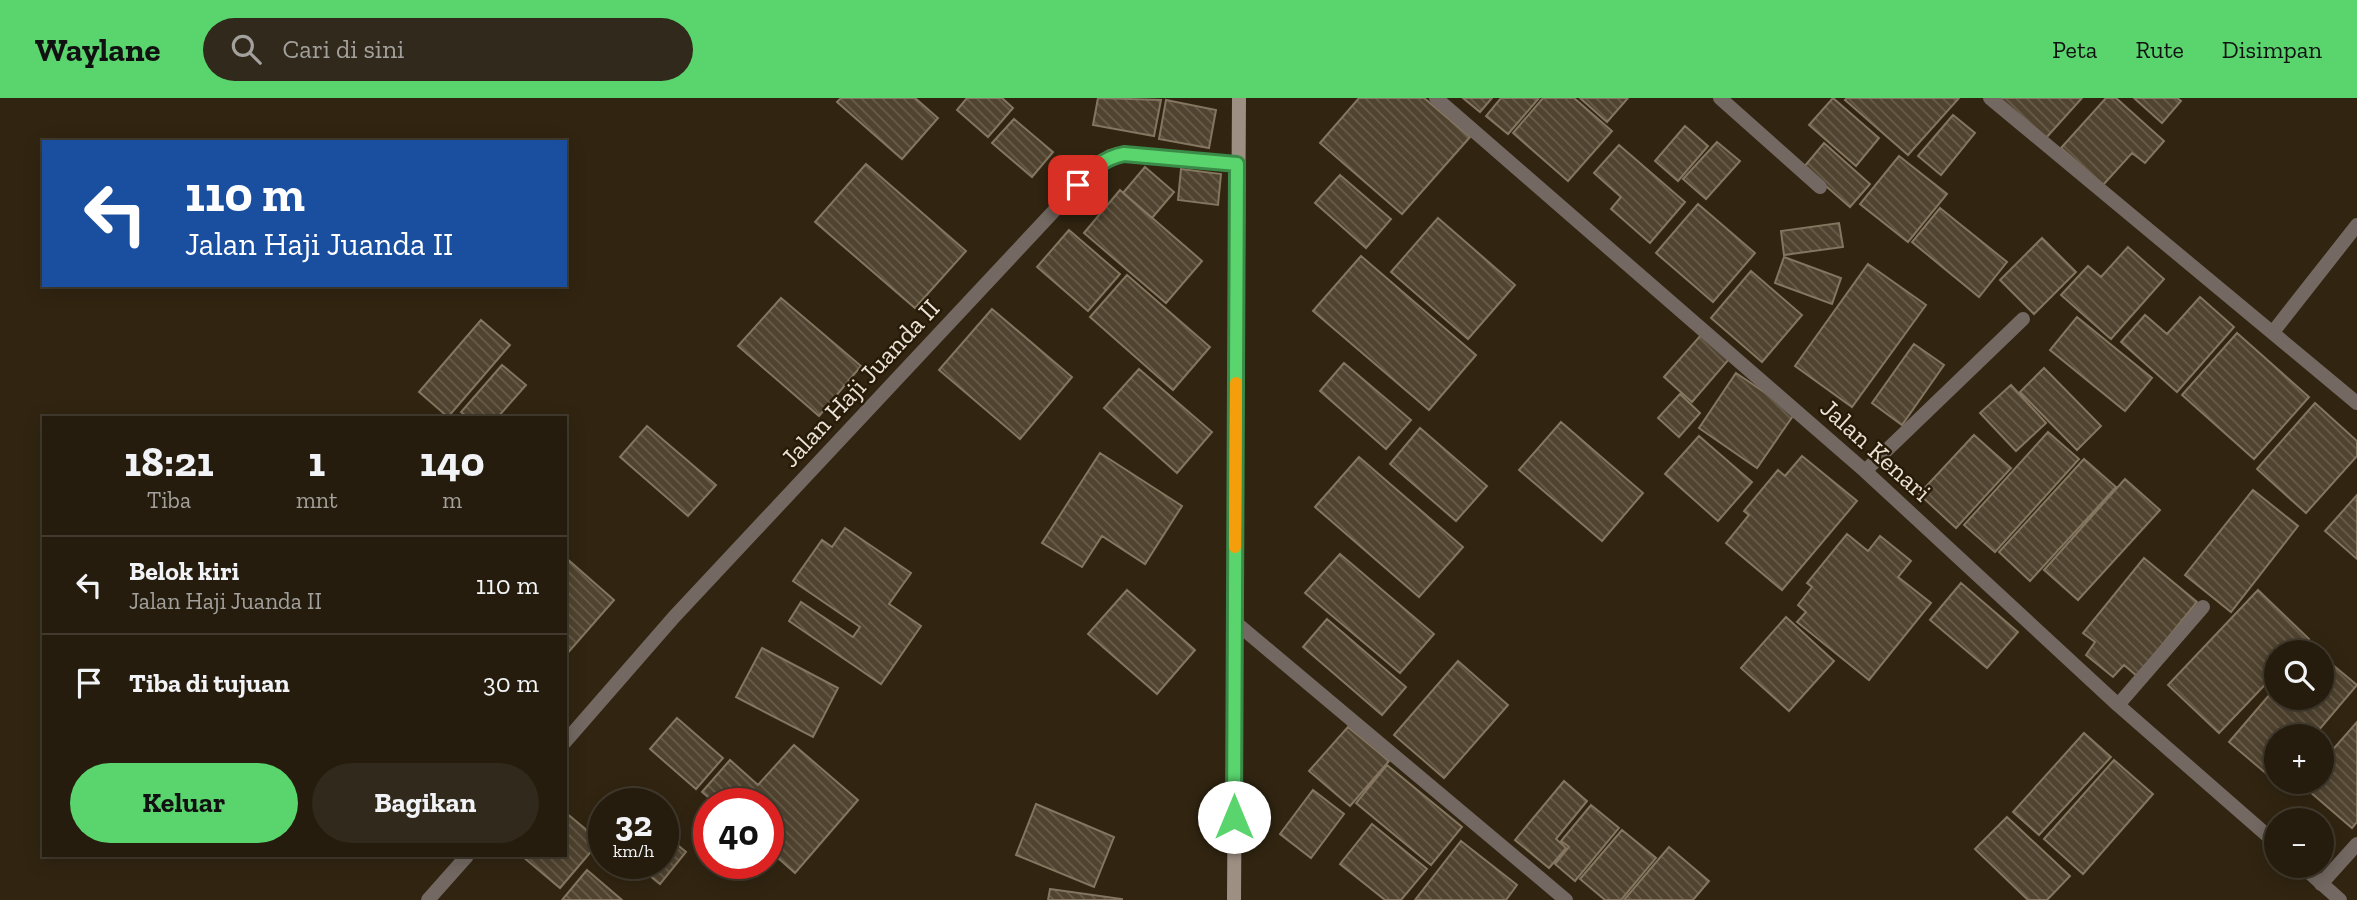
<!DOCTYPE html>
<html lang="id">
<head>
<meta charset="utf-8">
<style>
  body { margin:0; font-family:"Zilla Slab",serif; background:#31291b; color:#f1f3f6; height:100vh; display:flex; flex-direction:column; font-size:26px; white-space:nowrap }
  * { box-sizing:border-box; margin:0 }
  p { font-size:23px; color:#a3a19d }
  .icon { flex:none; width:38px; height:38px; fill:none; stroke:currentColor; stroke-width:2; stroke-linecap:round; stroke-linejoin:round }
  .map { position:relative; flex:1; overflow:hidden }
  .drawer { position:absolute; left:42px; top:318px; width:525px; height:441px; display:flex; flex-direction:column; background:#251c0d; border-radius:0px; box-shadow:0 4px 18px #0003,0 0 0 2px #423a2e }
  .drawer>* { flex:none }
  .hud { position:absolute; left:42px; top:42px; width:525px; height:147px; border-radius:0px; box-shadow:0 4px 18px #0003,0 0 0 2px #423a2e; background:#1a4fa0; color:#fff; overflow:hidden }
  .tools { position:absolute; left:2264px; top:542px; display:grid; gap:14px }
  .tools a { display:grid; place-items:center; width:70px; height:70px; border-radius:50%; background:#251c0d; box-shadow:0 4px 18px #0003,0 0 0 2px #423a2e; font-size:35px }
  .speed { position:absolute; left:588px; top:690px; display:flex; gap:14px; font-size:35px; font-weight:700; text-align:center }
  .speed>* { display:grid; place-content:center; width:91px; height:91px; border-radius:50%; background:#251c0d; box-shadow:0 4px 18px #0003,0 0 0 2px #423a2e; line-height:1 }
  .speed small { font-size:18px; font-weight:400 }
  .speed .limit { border:10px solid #d22; background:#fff; color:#111 }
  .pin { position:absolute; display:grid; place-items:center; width:60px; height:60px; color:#fff; margin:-30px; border-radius:14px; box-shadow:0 4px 10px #0006 }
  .me { position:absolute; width:77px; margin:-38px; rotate:0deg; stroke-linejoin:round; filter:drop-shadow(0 0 5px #0008) }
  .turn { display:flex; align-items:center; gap:24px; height:147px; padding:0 28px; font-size:32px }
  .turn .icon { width:91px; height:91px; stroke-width:2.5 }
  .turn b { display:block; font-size:49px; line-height:60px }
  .eta { display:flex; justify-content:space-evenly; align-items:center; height:119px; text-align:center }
  .eta b { font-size:42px; font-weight:800; line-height:49px }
  .primary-button { display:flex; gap:14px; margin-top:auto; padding:14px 28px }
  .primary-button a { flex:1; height:80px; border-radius:42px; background:#5ad56e; color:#111; font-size:28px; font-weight:800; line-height:80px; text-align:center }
  .primary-button a+a { background:#31291b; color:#f1f3f6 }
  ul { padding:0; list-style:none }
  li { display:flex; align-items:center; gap:21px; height:98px; padding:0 28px; border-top:2px solid #423a2e }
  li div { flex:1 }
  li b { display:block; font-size:26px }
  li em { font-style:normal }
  header { display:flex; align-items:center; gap:42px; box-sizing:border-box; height:98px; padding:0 35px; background:#5ad56e; color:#111 }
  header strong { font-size:33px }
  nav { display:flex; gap:38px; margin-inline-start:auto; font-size:24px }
  .search { width:490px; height:63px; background:#31291b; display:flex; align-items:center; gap:18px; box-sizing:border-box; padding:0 24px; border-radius:38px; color:#a3a19d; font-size:26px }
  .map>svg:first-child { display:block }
</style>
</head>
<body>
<header>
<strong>Waylane</strong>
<div class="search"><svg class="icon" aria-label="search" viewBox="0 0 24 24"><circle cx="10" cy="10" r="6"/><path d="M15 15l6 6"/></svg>Cari di sini</div>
<nav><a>Peta</a><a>Rute</a><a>Disimpan</a></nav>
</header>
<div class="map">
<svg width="2357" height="802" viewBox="0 0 2357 802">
  <defs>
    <pattern id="building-back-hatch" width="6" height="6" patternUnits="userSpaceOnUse" patternTransform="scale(1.75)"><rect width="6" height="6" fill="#50432f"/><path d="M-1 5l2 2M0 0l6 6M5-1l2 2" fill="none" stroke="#695e4c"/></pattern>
  </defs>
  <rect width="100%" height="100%" fill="#312511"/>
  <path fill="url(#building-back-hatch)" stroke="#847660" stroke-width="2" d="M 841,0 L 915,0 L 938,20 L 902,61 L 837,4 Z
    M 967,0 L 1002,0 L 1013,10 L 988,39 L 957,12 Z
    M 1098,0 L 1161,2 L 1154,38 L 1093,27 Z
    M 1359,0 L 1424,0 L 1470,39 L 1402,116 L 1320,45 Z
    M 1463,0 L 1492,0 L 1480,14 Z
    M 1501,0 L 1539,0 L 1508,36 L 1486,18 Z
    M 1543,0 L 1574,0 L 1612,33 L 1568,83 L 1513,35 Z
    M 1580,0 L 1628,0 L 1607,24 Z
    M 1833,0 L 1879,40 L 1856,68 L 1809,27 Z
    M 1847,0 L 1959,0 L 1908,57 L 1845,2 Z
    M 1999,0 L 2082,0 L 2045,41 Z
    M 2106,0 L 2116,0 L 2164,43 L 2145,65 L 2132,55 L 2103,87 L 2061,50 Z
    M 2134,0 L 2177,0 L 2181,3 L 2162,25 Z
    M 1166,2 L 1216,12 L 1209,50 L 1159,41 Z
    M 1953,17 L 1975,35 L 1941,77 L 1918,58 Z
    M 1014,21 L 1053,54 L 1032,79 L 992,45 Z
    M 1685,28 L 1708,48 L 1678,83 L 1655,63 Z
    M 1717,44 L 1740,63 L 1706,101 L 1683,81 Z
    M 1824,45 L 1870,86 L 1850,109 L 1804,69 Z
    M 1619,47 L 1685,104 L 1650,145 L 1611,111 L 1621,99 L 1594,75 Z
    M 1899,58 L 1947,96 L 1908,144 L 1860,106 Z
    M 866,66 L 966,153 L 915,210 L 815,124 Z
    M 1145,69 L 1174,94 L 1152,120 L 1123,95 Z
    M 1181,71 L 1221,76 L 1218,107 L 1178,102 Z
    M 1340,77 L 1391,121 L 1366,150 L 1315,105 Z
    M 1120,92 L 1202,163 L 1166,205 L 1084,135 Z
    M 1698,106 L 1755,155 L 1713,204 L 1656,155 Z
    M 1940,110 L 2007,164 L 1979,199 L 1912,144 Z
    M 1438,120 L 1515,187 L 1468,241 L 1391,174 Z
    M 1839,125 L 1843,149 L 1784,157 L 1781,133 Z
    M 1069,132 L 1120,176 L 1088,213 L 1037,169 Z
    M 2042,140 L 2076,174 L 2034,216 L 2000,182 Z
    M 2128,149 L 2164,181 L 2111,241 L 2061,197 L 2088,168 L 2101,179 Z
    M 1361,158 L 1476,257 L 1429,312 L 1313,213 Z
    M 1784,159 L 1841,180 L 1832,206 L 1775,185 Z
    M 1868,166 L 1926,207 L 1852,309 L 1795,268 Z
    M 1751,173 L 1802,217 L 1762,264 L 1711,220 Z
    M 1127,177 L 1210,249 L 1173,292 L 1090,219 Z
    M 2200,199 L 2234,229 L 2177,294 L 2121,244 L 2145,217 L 2167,236 Z
    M 781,200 L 861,268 L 819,318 L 738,248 Z
    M 992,211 L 1072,279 L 1020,341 L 939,272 Z
    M 2077,219 L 2152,280 L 2125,313 L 2050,252 Z
    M 481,222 L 510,247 L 448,319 L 419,294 Z
    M 2237,235 L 2309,299 L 2254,361 L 2182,297 Z
    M 1701,237 L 1730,260 L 1692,304 L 1664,279 Z
    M 1914,246 L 1944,267 L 1902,327 L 1872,305 Z
    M 1344,265 L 1411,322 L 1386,351 L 1320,293 Z
    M 502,267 L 526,287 L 497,320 L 469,320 L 461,314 Z
    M 2044,270 L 2101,328 L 2077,352 L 2020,294 Z
    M 1139,271 L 1212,334 L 1177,375 L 1104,310 Z
    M 1736,275 L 1795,315 L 1757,370 L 1699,330 Z
    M 2011,287 L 2046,325 L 2016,353 L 1980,315 Z
    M 1680,296 L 1700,315 L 1679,339 L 1658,320 Z
    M 2315,305 L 2357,343 L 2357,358 L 2306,415 L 2257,371 Z
    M 1561,324 L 1643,395 L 1602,443 L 1519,372 Z
    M 647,328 L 716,387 L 688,418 L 620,359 Z
    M 1420,330 L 1487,388 L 1456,423 L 1390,366 Z
    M 2048,334 L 2079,361 L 1995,454 L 1964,427 Z
    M 1974,337 L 2011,370 L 1956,430 L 1919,396 Z
    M 1699,338 L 1752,384 L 1718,423 L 1665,376 Z
    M 1100,355 L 1182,408 L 1145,466 L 1102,438 L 1082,469 L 1042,445 Z
    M 1802,358 L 1857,403 L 1782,492 L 1726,445 L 1749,417 L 1744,413 L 1778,372 L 1785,378 Z
    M 1359,359 L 1463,449 L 1419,499 L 1315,409 Z
    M 2084,361 L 2116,389 L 2030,483 L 1999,454 Z
    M 2125,381 L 2160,412 L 2078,502 L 2044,472 Z
    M 2253,392 L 2298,428 L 2231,514 L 2185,477 Z
    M 2357,397 L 2357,461 L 2325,433 Z
    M 845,430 L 911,475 L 889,506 L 921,528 L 881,586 L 789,523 L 801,504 L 853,539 L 860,529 L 793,483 L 822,442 L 832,449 Z
    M 1847,436 L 1868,453 L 1880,438 L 1911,463 L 1898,479 L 1931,505 L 1869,582 L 1797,524 L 1806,514 L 1798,507 L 1812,489 L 1807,485 Z
    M 1340,456 L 1434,536 L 1400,575 L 1305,495 Z
    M 565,459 L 614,502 L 565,558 Z
    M 2144,460 L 2197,504 L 2137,578 L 2124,567 L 2113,579 L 2086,557 L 2095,544 L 2083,535 Z
    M 1961,485 L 2018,534 L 1987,570 L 1930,522 Z
    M 1127,492 L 1195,552 L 1157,596 L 1088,536 Z
    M 2258,492 L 2309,541 L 2295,555 L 2277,555 L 2277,574 L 2219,635 L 2168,587 Z
    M 1786,519 L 1834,563 L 1789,613 L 1741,570 Z
    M 1327,521 L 1406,589 L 1382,617 L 1303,549 Z
    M 762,550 L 838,590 L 813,639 L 736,599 Z
    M 2322,558 L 2357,587 L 2313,639 L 2277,639 L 2277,681 L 2275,683 L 2229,644 L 2277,588 L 2277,600 L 2322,600 Z
    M 1458,563 L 1508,607 L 1444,680 L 1394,637 Z
    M 677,620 L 723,660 L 696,691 L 650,651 Z
    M 2357,624 L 2357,724 L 2352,730 L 2302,687 L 2305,684 L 2322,684 L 2322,664 Z
    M 1348,629 L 1389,663 L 1350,708 L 1309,673 Z
    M 2084,635 L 2111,659 L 2039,737 L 2013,714 Z
    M 794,647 L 858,702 L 795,775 L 768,751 L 768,705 L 715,705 L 702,694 L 730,662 L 758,687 Z
    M 2114,662 L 2153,696 L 2083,776 L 2044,741 Z
    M 1387,667 L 1462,729 L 1431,767 L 1356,705 Z
    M 1564,683 L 1587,703 L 1556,741 L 1566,750 L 1549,770 L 1515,742 Z
    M 1313,692 L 1344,716 L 1311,760 L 1280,736 Z
    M 1036,706 L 1114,739 L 1094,789 L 1016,757 Z
    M 1591,707 L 1619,730 L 1575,783 L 1555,766 L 1569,749 L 1561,743 Z
    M 565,714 L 600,743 L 560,790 L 522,758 L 565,758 Z
    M 2007,719 L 2070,778 L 2047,802 L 2028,802 L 1975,751 Z
    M 1372,726 L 1427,771 L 1401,802 L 1385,802 L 1340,766 Z
    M 1622,732 L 1656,760 L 1621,802 L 1605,802 L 1580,781 Z
    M 663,735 L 686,754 L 660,786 L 634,765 L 663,765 Z
    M 1461,743 L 1517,787 L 1506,802 L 1415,802 Z
    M 1669,749 L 1709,783 L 1693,802 L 1624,802 Z
    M 587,772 L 622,802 L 562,802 Z
    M 1050,791 L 1122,801 L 1122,802 L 1048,802 Z"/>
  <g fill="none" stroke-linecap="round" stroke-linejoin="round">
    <path stroke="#736962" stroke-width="14" d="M 2321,786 L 2357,746"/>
    <path stroke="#736962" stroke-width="14" d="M 1436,0 L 1865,373 L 2118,607 L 2277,746
      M 1720,0 L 1820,89
      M 1990,0 L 2357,305
      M 2273,234 L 2357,127
      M 1865,373 L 2023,221
      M 1235,524 L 1566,802
      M 2118,607 L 2203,509
      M 565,644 L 674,519 L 1097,67 L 1110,58 L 1124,56 L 1236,66
      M 2302,768 L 2340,802
      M 428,802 L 467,758"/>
    <path stroke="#9e8f83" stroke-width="14" d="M 1234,802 L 1239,0"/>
  </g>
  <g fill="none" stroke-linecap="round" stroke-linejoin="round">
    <g stroke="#3a8a48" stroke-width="18">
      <path id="route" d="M 1078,87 C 1092,72 1103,60 1124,56 L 1237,66 L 1234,719"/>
    </g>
    <use href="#route" stroke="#5ad56e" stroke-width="12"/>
    <path stroke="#f59e0b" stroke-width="12" d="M 1235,449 L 1236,285"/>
  </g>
  <g text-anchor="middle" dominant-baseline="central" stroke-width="5" stroke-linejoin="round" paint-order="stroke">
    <g font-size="26" fill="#eae2d6" stroke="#271b08">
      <text transform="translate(860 285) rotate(-47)">Jalan Haji Juanda II</text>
      <text transform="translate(1876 352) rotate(42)">Jalan Kenari</text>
    </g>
  </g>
</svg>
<div class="tools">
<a><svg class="icon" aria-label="search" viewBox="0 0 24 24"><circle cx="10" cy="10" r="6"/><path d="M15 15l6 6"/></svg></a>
<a>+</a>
<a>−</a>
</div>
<div class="speed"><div>32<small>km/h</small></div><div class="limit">40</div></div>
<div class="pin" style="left:1078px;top:87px;background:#d93025"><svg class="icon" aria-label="arrive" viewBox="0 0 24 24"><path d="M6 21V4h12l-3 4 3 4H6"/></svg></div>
<svg class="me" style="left:1234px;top:719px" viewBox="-20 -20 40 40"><circle r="19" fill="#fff"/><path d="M0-13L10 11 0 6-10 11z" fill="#5ad56e"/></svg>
<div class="hud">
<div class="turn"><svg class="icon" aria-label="left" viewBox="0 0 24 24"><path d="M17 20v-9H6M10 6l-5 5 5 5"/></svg><div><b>110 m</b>Jalan Haji Juanda II</div></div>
</div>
<section class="drawer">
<div class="eta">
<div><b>18:21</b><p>Tiba</p></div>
<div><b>1</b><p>mnt</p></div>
<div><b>140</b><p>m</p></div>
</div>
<ul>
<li><svg class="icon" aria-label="left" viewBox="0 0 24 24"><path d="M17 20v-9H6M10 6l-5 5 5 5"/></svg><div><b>Belok kiri</b><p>Jalan Haji Juanda II</p></div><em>110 m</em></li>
<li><svg class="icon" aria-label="arrive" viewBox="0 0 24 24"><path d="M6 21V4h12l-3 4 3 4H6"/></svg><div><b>Tiba di tujuan</b></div><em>30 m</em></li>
</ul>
<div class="primary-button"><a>Keluar</a><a>Bagikan</a></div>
</section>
</div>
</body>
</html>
